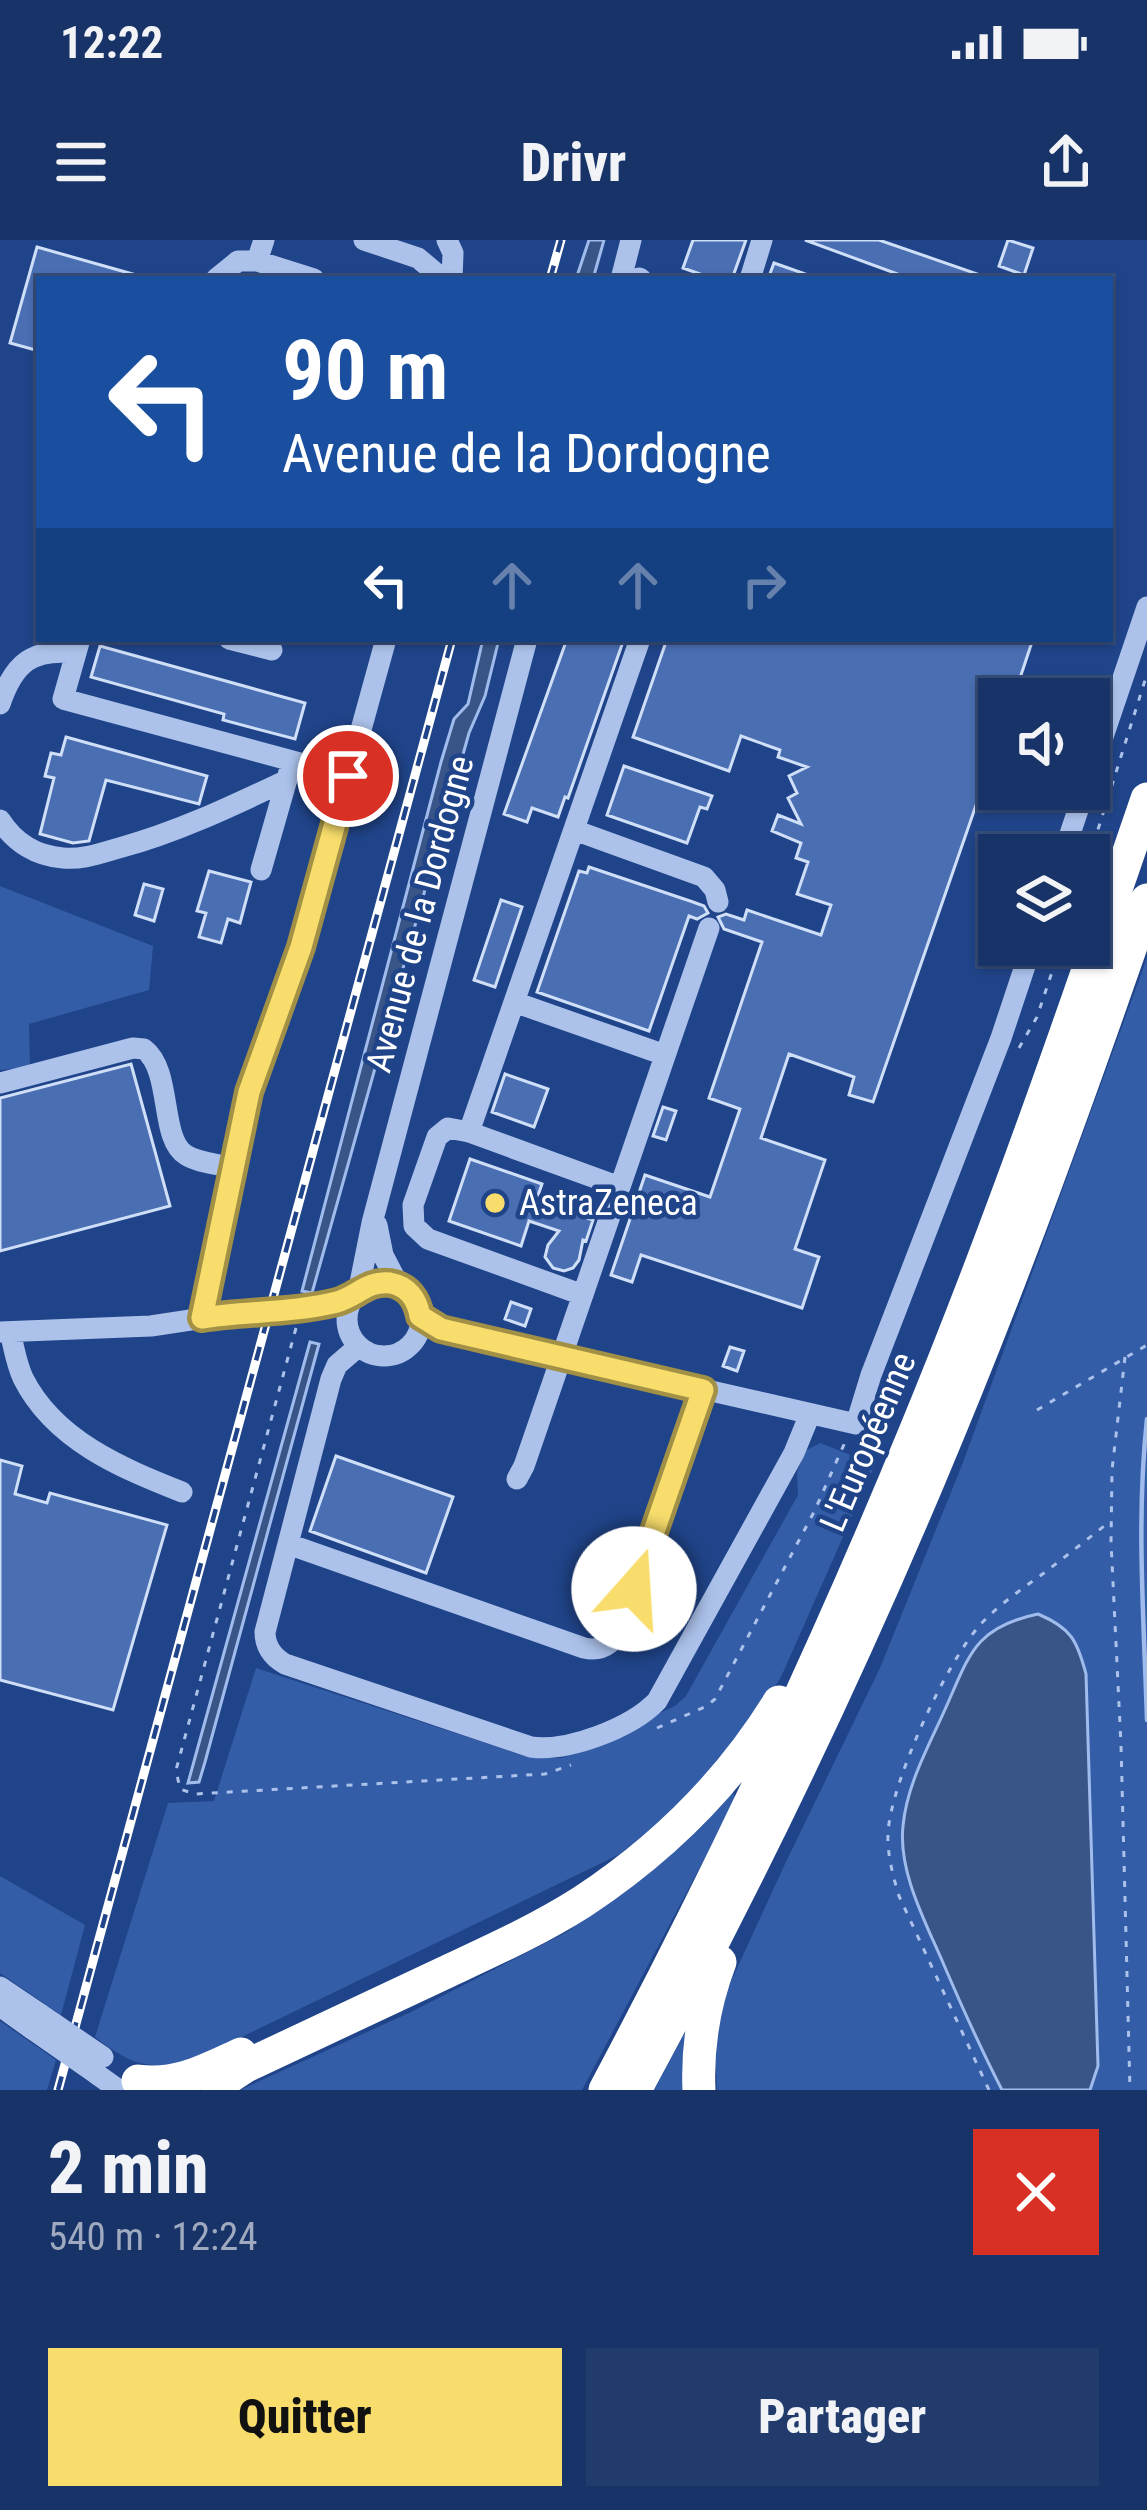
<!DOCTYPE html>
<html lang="fr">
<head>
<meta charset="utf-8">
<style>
  body { margin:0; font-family:"Roboto Condensed",sans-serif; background:#213b6d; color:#f1f3f6; height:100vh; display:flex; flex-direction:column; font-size:45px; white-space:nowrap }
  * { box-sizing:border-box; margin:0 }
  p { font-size:39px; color:#9faac0 }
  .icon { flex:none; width:66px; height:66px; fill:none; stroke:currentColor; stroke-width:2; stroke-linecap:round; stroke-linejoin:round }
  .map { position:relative; height:1850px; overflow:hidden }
  .drawer { display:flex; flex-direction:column; background:#183367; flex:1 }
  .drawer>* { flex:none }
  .guide { position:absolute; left:36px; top:36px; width:1077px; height:366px; border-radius:0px; box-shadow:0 3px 9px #0004,0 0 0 3px #364e7b; background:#1a4fa0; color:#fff; overflow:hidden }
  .controls { position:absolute; left:978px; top:438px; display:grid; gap:24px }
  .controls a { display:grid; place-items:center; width:132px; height:132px; border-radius:0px; background:#183367; box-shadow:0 3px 9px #0004,0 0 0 3px #364e7b; font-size:60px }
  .pin { position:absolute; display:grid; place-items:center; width:102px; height:102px; color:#fff; margin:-51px; border:6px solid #fff; border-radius:50%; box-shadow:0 3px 12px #0007 }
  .me { position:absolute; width:132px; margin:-66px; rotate:19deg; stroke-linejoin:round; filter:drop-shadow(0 0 9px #0008) }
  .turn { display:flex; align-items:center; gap:42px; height:252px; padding:0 48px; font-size:54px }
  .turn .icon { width:156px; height:156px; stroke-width:2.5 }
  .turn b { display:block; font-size:84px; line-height:102px }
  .lanes { display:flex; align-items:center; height:114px; padding:0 48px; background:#0003; justify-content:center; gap:60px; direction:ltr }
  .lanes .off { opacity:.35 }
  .round { display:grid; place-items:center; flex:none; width:126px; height:126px; border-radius:0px; background:#213b6d }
  .headline { display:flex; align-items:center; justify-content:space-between; height:204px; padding:0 48px }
  h1 { font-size:72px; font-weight:800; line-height:90px }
  .button { display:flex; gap:24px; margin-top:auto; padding:24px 48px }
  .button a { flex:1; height:138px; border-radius:0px; background:#f8dd6c; color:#111; font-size:48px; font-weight:800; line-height:138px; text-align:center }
  .button a+a { background:#213b6d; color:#f1f3f6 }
  .status { display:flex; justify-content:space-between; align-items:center; height:84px; padding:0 60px; background:#183367; direction:ltr }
  .status svg { height:33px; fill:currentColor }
  header { display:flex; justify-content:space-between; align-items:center; height:156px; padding:0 48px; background:#183367; font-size:54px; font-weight:800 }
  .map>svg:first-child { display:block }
</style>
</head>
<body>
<div class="status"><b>12:22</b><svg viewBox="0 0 49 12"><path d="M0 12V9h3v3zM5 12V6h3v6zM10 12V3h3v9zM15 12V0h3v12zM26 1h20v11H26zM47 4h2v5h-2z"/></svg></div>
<header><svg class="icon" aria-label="menu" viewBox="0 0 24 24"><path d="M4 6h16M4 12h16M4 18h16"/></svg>Drivr<svg class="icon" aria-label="share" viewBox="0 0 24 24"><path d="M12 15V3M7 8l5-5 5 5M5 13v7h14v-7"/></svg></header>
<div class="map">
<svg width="1147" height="1850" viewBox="0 0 1147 1850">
  <rect width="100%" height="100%" fill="#204489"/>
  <path fill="#345da7" d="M 0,646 L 153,706 L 149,750 L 29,784 L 30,828 L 0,830 Z
    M 1147,718 L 1147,1850 L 1090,1850 L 1098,1826 L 1086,1434 L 923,1677 L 1002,1850 L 717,1850 L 715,1799 L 728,1748 L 784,1626 L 880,1428 L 962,1225 Z
    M 820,1203 L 866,1221 L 874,1227 L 781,1437 L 748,1488 L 701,1548 L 620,1614 L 188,1823 C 142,1828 132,1825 95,1797 L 168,1563 L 214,1561 L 256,1428 L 525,1516 L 562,1518 L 675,1466 L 686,1456 L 798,1255 L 797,1233 L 805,1211 Z
    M 728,1552 L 733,1552 L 736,1559 L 582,1850 L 240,1850 L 411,1772 L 567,1692 L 641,1637 Z
    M 0,1636 L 85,1685 L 61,1775 L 0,1733 Z
    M 0,1781 L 56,1820 L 47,1850 L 0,1850 Z
    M 690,1783 L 691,1850 L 654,1850 Z"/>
  <path fill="#395486" stroke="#9fbcec" stroke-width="3" d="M 589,0 L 604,0 L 593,39 L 576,39 Z
    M 483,399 L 499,399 L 485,456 L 469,493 L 312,1053 L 302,1051 L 441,522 L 454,479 L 468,464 Z
    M 310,1102 L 319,1104 L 205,1522 L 199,1542 L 188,1543 Z
    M 1038,1374 C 1071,1388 1077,1400 1086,1434 L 1098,1826 L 1090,1850 L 1002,1850 C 981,1809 962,1767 944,1725 C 926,1683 898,1632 903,1586 C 907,1543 930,1504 947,1465 C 970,1413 976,1387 1038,1374 Z"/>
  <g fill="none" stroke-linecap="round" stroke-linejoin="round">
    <path stroke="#9fbcec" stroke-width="4.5" d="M 1147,1179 C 1136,1280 1144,1380 1147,1480"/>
  </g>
  <path fill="#496eb2" stroke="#d0dff8" stroke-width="3" d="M 693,0 L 746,0 L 732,39 L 714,39 L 683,28 Z
    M 805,0 L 879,0 L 986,37 L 985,39 L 911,39 Z
    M 1008,0 L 1033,8 L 1024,35 L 999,26 Z
    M 37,7 L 136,35 L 136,39 L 39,39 L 39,111 L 10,103 Z
    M 774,23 L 814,37 L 814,39 L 768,39 Z
    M 567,399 L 624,399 L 568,558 L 565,557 L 558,577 L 532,568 L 527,582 L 504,574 Z
    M 667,399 L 1033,399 L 1013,459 L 999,459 L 999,499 L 873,862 L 849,855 L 854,837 L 789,814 L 761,898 L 825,920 L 795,1009 L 819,1017 L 802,1068 L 641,1015 L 632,1042 L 611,1035 L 645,935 L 710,957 L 740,869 L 709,858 L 762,702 L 724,689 L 718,677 L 726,674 L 744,680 L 747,670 L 821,695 L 831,665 L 797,654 L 808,622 L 796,618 L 801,603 L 772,591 L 778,575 L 801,584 L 788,558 L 797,553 L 789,536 L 807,527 L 778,517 L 780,510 L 741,496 L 729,531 L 633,497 Z
    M 100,406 L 305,463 L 295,499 L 223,480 L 224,474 L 91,437 Z
    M 66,497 L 207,536 L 199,564 L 106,540 L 89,601 L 73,603 L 40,594 L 54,538 L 45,536 L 51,513 L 61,515 Z
    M 624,526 L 712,556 L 707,569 L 700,567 L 687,603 L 607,575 Z
    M 589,627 L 693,662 L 704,666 L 708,673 L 697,679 L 689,676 L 649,791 L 537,752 L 579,631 L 587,633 Z
    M 209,631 L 251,642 L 240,683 L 228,679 L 221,703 L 199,697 L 206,673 L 197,671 Z
    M 144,644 L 163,649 L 154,681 L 135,675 Z
    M 501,660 L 522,667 L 495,747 L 474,740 Z
    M 131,824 L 170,966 L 0,1011 L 0,858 Z
    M 505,834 L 548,849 L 534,887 L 492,872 Z
    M 663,867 L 676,871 L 666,900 L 653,896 Z
    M 470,919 L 542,944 L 536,961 L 593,980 L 586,1001 L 583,1000 L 579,1020 L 573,1028 L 564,1031 L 553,1028 L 545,1017 L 548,1005 L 559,991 L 529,981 L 521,1006 L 449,981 Z
    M 511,1062 L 531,1069 L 525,1086 L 505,1079 Z
    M 730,1107 L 744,1111 L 737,1131 L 723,1126 Z
    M 336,1216 L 453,1257 L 426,1333 L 310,1291 Z
    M 0,1220 L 22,1226 L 15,1254 L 47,1263 L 50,1253 L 167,1285 L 113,1470 L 0,1440 Z"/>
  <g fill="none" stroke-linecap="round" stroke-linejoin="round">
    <path stroke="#acc2eb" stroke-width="3" stroke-dasharray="6 9" stroke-linecap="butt" d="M 1089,618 L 1147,434
      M 1019,808 L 1037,777 L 1061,705
      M 296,1088 L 176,1530 L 180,1549 L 195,1554 L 545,1534 L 571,1525
      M 1125,1117 L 1112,1230 L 1111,1302 L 1121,1505 L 1130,1850
      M 1037,1170 L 1147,1105
      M 657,1488 L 707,1466 L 715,1459 L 814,1272 L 846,1200
      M 989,1850 L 899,1656 C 893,1636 887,1614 888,1593 C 891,1542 946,1423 980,1385 C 998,1365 1022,1349 1044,1333 C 1066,1316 1088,1299 1109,1282"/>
    <path stroke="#acc2eb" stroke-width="21" d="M 364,0 L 418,18 L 443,39
      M 447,0 L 453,13 L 452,39
      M 257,21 L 314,39
      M 639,38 L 641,39
      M 216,39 L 238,21 L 257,21 L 264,0
      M 621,39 L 631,0
      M 750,39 L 762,0
      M 80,399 L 63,459 L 348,536
      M 229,399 L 272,410
      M 0,464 C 14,423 32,408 76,413
      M 1089,538 L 1147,367
      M 0,580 C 14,602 36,616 63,618 C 82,620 101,613 119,608 C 178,592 232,566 287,540
      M 574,590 L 704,637 L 715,650 L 718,662
      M 1063,615 L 1085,549
      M 261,630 L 289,532
      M 514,762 L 665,815
      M 0,843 L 133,808 L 144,809 C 173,831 159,899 186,915 C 198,923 219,924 233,928
      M 469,892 L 640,399
      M 377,985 L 383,1015 L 399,1046
      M347 1079a37 37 0 1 1 74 0a37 37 0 1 1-74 0Z
      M 358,1053 L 372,983 L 527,399
      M 583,1055 L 428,999 L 414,986 L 413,965 L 437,897 L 448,888 L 469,892 L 620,947
      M 420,1076 L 448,1091 L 856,1184 L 871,1135 L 1001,798 L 1032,705
      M 202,1078 L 249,852 L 298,718 L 386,399
      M 0,1092 L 151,1086 L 230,1074 L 301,1070 L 355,1057
      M 10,1092 C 14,1107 16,1123 23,1138 C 54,1200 121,1228 182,1252
      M 359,1106 L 337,1125 L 331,1139 L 265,1392 C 265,1407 273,1417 285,1424 L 531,1507 C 568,1512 631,1488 657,1461 L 794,1213 L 810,1174
      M 517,1239 L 524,1226 L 709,688
      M 288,1304 L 584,1408 C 603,1412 614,1403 622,1386 L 703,1150
      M 0,1747 L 40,1774
      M 0,1766 L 32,1789
      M 98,1835 L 119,1850"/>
    <path stroke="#fff" stroke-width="33" d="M 138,1841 C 178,1846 206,1830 241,1814
      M 217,1850 L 226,1839 L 246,1826 C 312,1795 378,1764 444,1733 C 491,1711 538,1690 582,1662 C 661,1610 729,1543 779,1462
      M 605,1850 C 719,1636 823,1416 915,1192 C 1001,984 1074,772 1147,559
      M 635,1850 C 743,1651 842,1446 930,1237 C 1010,1048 1080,854 1147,660
      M 699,1850 C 697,1806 704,1764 720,1722"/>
    <g stroke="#fff" stroke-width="9">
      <path id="rail" d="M 550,39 L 561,0
        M 58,1850 L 452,399"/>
    </g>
    <use href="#rail" stroke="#204489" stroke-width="4.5" stroke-dasharray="14" stroke-linecap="butt"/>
    <path stroke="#acc2eb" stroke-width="21" d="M 40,1774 L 103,1817
      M 32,1789 L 98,1835"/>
  </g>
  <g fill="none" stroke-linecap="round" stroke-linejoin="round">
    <g stroke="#a19046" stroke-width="30">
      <path id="route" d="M 348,536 L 301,707 L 249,852 L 202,1078 C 247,1071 293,1073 337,1062 C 356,1057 368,1040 390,1043 C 408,1046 417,1059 420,1076 L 441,1089 L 703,1150 L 634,1349"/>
    </g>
    <use href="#route" stroke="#f8dd6c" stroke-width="21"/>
  </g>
  <circle fill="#f8dd6c" stroke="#204489" stroke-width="4.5" cx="495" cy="963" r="12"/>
  <g text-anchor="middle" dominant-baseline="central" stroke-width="9" stroke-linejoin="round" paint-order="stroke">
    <g font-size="36" fill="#fff" stroke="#204489">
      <text transform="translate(420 674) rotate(-75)">Avenue de la Dordogne</text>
      <text transform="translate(868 1202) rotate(-67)">L'Européenne</text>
    </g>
    <g font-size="36" fill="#fff" stroke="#204489" text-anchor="start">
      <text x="519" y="963">AstraZeneca</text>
    </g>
  </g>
</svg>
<div class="controls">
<a><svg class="icon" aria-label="sound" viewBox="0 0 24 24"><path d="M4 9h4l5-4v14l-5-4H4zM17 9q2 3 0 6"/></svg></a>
<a><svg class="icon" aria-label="layers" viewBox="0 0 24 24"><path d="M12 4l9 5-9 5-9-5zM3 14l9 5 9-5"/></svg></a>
</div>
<div class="pin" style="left:348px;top:536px;background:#d93025"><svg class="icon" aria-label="arrive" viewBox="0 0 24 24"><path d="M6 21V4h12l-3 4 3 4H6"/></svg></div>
<svg class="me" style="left:634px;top:1349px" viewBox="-20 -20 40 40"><circle r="19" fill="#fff"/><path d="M0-13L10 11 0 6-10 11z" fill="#f8dd6c"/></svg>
<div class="guide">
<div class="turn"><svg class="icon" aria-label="left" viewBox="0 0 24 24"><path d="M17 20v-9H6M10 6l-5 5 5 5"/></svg><div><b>90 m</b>Avenue de la Dordogne</div></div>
<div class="lanes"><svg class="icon" aria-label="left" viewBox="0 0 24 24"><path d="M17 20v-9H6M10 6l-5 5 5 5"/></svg><svg class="icon off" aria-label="ahead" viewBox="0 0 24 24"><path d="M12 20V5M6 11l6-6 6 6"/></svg><svg class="icon off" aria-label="ahead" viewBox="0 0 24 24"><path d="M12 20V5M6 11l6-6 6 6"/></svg><svg class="icon off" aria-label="right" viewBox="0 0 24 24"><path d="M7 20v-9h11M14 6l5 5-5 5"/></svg></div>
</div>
</div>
<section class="drawer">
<div class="headline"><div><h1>2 min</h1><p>540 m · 12:24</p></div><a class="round" style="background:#d93025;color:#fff"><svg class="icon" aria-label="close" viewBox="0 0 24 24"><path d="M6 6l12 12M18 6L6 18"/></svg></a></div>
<div class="button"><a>Quitter</a><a>Partager</a></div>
</section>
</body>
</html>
